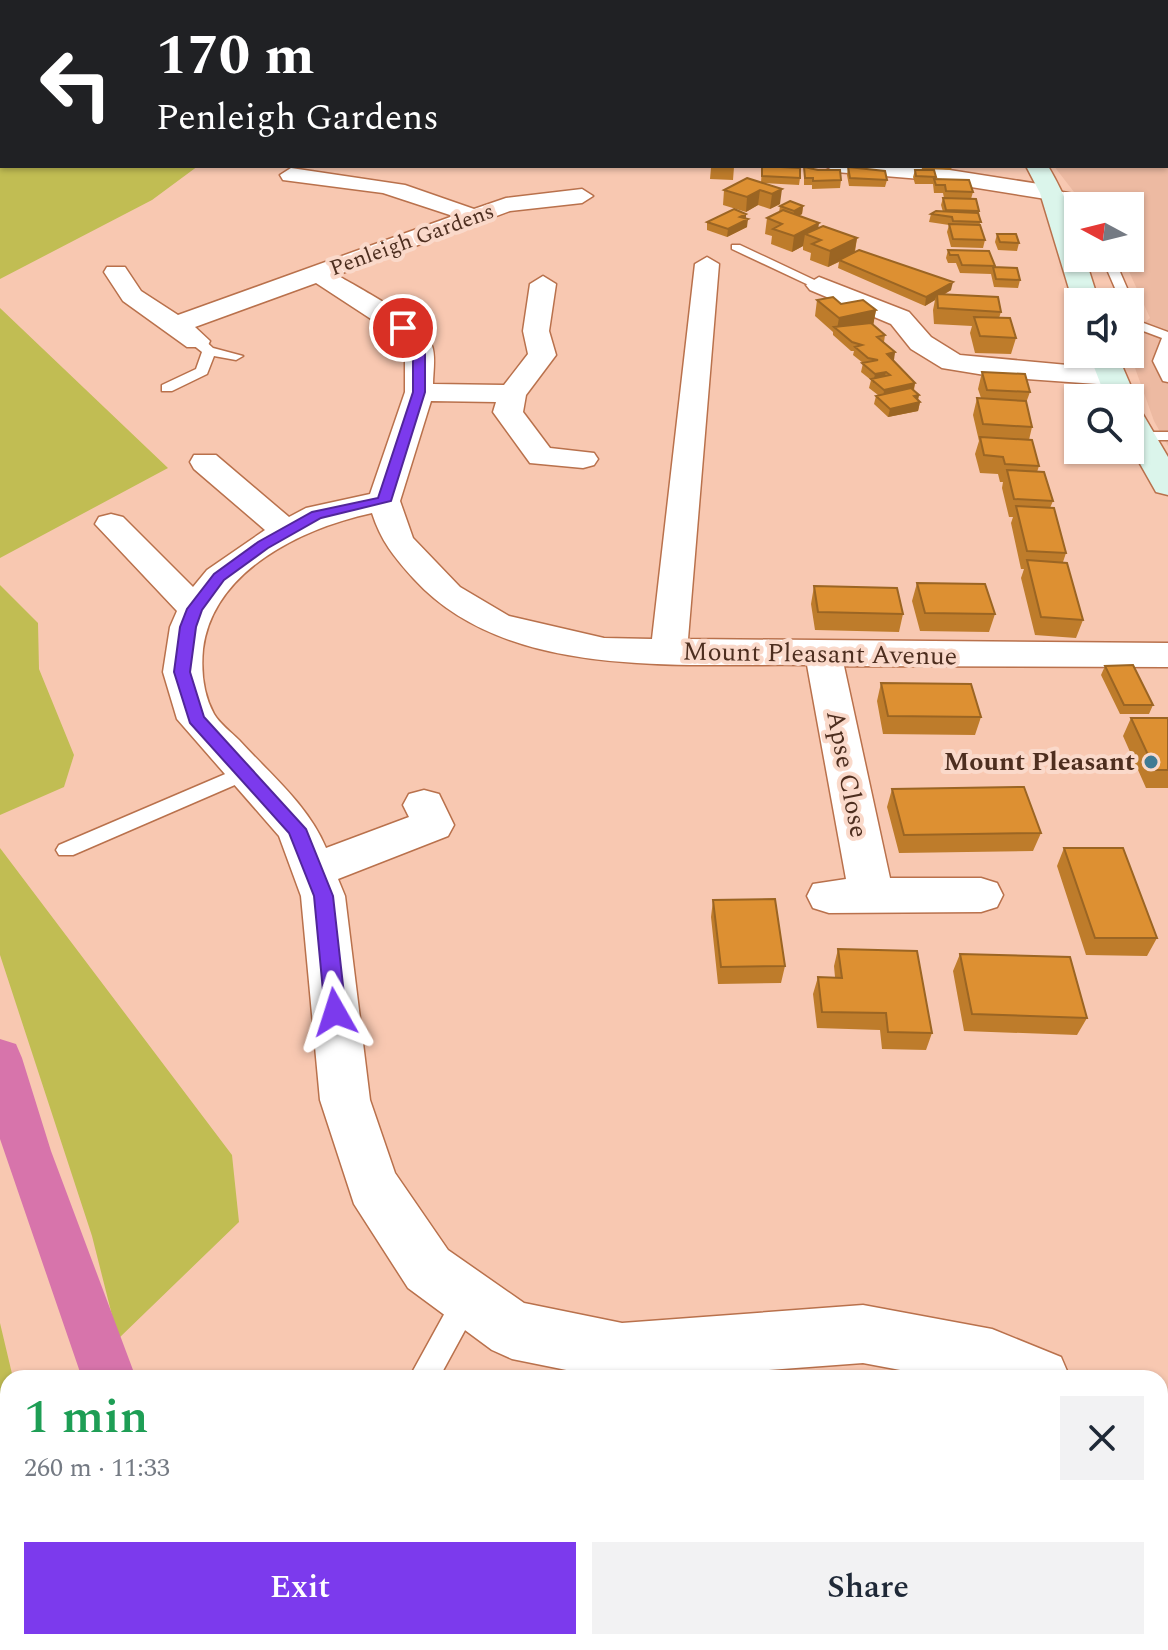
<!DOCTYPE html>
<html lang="en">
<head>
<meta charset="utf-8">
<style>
  body { margin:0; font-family:Spectral,serif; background:#f2f2f3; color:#1f2937; height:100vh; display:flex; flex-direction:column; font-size:30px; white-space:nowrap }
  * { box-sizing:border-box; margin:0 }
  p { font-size:26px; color:#747a83 }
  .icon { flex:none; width:44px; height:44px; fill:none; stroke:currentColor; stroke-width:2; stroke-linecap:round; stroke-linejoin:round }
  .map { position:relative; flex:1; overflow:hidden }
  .panel { position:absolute; left:0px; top:1370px; width:1168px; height:280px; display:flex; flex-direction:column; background:#fff; border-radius:24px 24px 0 0; box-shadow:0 2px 6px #0004 }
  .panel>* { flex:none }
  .guide { position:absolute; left:0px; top:0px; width:1168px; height:168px; box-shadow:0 2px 6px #0004; background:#202124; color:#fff; overflow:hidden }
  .needle { width:52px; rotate:277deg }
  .controls { position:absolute; left:1064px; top:192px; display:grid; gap:16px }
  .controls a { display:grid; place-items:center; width:80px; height:80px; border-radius:0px; background:#fff; box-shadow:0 2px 6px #0004; font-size:40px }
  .pin { position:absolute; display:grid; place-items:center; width:68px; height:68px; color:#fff; margin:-34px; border:4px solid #fff; border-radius:50%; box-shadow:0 2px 8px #0007 }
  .me { position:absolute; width:88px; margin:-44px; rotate:354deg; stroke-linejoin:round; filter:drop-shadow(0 0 6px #0008) }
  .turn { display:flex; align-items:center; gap:28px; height:168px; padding:0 24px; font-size:36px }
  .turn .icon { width:104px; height:104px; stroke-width:2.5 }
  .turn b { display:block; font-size:56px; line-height:68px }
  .round { display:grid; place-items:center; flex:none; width:84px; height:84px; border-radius:0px; background:#f2f2f3 }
  .summary { display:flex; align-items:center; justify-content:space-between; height:136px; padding:0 24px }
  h1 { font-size:48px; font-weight:600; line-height:60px; color:#1e9e55 }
  .primary-button { display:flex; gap:16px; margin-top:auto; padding:16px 24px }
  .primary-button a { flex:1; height:92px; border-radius:0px; background:#7c3aed; color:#fff; font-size:32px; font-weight:600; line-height:92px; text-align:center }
  .primary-button a+a { background:#f2f2f3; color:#1f2937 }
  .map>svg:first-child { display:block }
</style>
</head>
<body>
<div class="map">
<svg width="1168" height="1650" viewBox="0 0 1168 1650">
  <rect width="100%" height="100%" fill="#f8c8b1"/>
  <path fill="#edbaa2" d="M 1166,88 L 1168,88 L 1168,446 L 1154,421 L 1130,354 L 1130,335 L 1150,318 L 1123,258 L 1130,258 L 1130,206 L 1098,206 L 1094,200 L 1074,192 L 1054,166 L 1166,166 Z"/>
  <path fill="#c1bd53" d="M 0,27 L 2,166 L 198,166 L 152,200 L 0,279 Z
    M 0,308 L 168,468 L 0,558 Z
    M 0,585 L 38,623 L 39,669 L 74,755 L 64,787 L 0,815 Z
    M 0,848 L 232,1155 L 239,1222 L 118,1339 L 92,1236 L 0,955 Z
    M 0,1323 L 13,1378 L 8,1378 L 8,1642 L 111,1642 L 114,1650 L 0,1650 Z"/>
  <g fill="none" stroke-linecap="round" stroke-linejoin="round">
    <path fill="#d774ab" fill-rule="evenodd" d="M 0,1039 L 16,1044 L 22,1058 L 51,1151 L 136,1378 L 82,1378 L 0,1139 Z
      M 203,1642 L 265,1642 L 269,1650 L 206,1650 Z"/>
    <g stroke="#b9714c" stroke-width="3">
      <path id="lane" d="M 1052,190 L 1079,195 L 1092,206 C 1078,206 1063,199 1048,195 L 1047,193 Z
        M 732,245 L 740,245 L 825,285 L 815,288 L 732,249 Z
        M 1102,258 L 1114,258 L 1133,302 L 1131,305 L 1121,302 Z
        M 1130,318 L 1168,332 L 1168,382 L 1163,381 L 1153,361 L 1162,338 L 1130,326 Z
        M 192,338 L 202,338 L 213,348 L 243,356 L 236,360 L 214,356 L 207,374 L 172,391 L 162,391 L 162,385 L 196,369 L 202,352 L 192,344 Z
        M 1168,432 L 1168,440 L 1139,440 L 1132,436 L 1139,432 Z
        M 244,766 L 251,768 L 254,773 L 251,778 L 73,855 L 59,855 L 56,850 L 59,845 Z
        M 468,1285 L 478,1289 L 482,1299 L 439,1378 L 409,1378 L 458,1289 Z"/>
    </g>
    <g stroke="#b9714c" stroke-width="3">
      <path id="street" d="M 825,166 L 924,166 L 1052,186 L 1063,193 L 1052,200 L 921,179 L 836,172 Z
        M 291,168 L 405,185 L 474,209 L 506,198 L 582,189 L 593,196 L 582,203 L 510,211 L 337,275 C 360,289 424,321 432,346 C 436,356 433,373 433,384 L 504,385 L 528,354 L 523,331 L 530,284 L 543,276 L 556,284 L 549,331 L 556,355 L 526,395 L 523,412 L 550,448 L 594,453 L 598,459 L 594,465 L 583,468 L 530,463 L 493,412 L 496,402 L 431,401 L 400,501 L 413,538 L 460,587 L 509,616 L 604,638 L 652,639 L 695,264 L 707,257 L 719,264 L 688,639 L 1168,643 L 1168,667 L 844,666 L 890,878 L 981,878 L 997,883 L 1003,895 L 997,907 L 981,912 L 829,913 L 813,908 L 807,896 L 813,884 L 846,879 L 807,665 C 680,663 507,681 414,579 C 394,557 381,541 372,513 C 303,528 213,570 203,649 C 201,670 203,694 214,714 C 219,723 231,732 239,740 C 270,774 308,805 326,848 L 409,817 L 403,805 L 409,794 L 424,790 L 439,794 L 454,825 L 448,836 L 338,879 L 345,896 L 370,1100 L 395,1173 L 448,1250 L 524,1303 L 622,1323 L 863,1305 L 992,1329 L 1061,1357 L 1070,1378 L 943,1378 L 863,1363 L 664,1378 L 606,1378 L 512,1359 L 492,1350 L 408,1288 L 354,1204 L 320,1100 L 301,896 L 279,836 L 177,719 L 163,672 L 170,627 L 177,611 L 95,524 L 99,517 L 111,514 L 123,517 L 193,587 L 207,570 L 265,530 L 194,469 L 190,462 L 194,455 L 216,455 L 289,517 L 306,508 L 370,494 L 405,392 L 405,347 L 394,334 L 316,283 L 195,327 L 210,341 L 207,347 L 187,347 L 123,301 L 104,272 L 107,267 L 125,267 L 141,291 L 178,315 L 453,216 L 383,193 L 283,180 L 280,175 Z
        M 819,277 L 909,312 L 931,337 L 960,355 L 1111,369 L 1121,371 L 1125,377 L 1121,383 L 1111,385 L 997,377 L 942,368 L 911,349 L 891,324 L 810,290 L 806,285 Z
        M 1160,1399 L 1168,1402 L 1168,1463 L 1160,1460 Z"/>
    </g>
    <g stroke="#b9714c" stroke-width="3">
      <path id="secondary" d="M 833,0 L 851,0 L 852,2 L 834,2 Z
        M 1026,166 L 1048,166 C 1065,195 1078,224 1078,258 L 1085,258 L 1099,302 L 1078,302 L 1078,308 L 1073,302 L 1040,193 Z
        M 1089,354 L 1117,354 L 1136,398 L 1132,404 L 1130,398 L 1106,398 Z
        M 1130,409 L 1141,411 L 1168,457 L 1168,495 L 1156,492 L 1130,446 Z"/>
    </g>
    <use href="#lane" fill="#fff" fill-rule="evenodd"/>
    <use href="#street" fill="#fff" fill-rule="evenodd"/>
    <use href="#secondary" fill="#dbf5eb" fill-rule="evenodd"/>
  </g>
  <path fill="#be7c2b" d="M 899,0 L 941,0 L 943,2 L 901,2 Z
    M 1028,0 L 1041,0 L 1040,2 L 1030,2 Z
    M 1055,0 L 1079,0 L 1078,2 L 1057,2 Z
    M 1081,0 L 1104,0 L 1103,2 L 1083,2 Z
    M 1166,30 L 1168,30 L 1168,50 L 1166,50 Z
    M 1166,85 L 1168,85 L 1168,119 L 1166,124 Z
    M 700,166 L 740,166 L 740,168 L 734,167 L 733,180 L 710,179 L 711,168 Z
    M 762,166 L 800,178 L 799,185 L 763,183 L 780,204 L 770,209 L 758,205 L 746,212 L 723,205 L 724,190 L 761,183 Z
    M 921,166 L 952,166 L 951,170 L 922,169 Z
    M 804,167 L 841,180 L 840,188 L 812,189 L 812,185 L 804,185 Z
    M 848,167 L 887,180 L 885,187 L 849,186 L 847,175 Z
    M 915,170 L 936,177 L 936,179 L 973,192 L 971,199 L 979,211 L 980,225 L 985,240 L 983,248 L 951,247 L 947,232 L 949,225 L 929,222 L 931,214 L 943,212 L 941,205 L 943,198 L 944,198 L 943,193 L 934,193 L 933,184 L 915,184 L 913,177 Z
    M 780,206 L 803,206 L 802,214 L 798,216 L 819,228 L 857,238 L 855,252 L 951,290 L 945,294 L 1001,312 L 999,318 L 1016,338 L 1011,354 L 975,353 L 970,333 L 972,326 L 934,324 L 933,310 L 935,300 L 925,306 L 838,268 L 839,262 L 828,267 L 810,260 L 811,253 L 803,250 L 803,246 L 792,252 L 771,244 L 772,236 L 765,234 L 767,218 L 779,213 Z
    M 746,219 L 747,227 L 727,237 L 707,230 L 707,222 Z
    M 997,234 L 1019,243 L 1017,251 L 998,250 L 995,242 Z
    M 948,250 L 995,266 L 994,267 L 1020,280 L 1018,288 L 994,287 L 991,274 L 960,273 L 956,263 L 948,263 L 946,258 Z
    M 817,300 L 876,310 L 873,325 L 885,335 L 884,342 L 895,352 L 893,360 L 915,383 L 914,390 L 919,395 L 918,400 L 920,402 L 918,411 L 888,417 L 874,404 L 876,396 L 878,395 L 869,388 L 871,380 L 861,372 L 863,363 L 853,355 L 854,351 L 851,351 L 833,335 L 833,332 L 815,316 Z
    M 982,372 L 1030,392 L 1026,403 L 1032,427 L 1029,440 L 1039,466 L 1037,472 L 1053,501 L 1050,508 L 1066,553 L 1063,562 L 1083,620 L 1076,638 L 1035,635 L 1021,578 L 1024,569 L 1021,569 L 1011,523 L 1013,517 L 1009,517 L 1002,488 L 1003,482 L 1000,482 L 998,474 L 980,473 L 975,454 L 979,441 L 973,415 L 977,398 L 981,398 L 978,389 Z
    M 917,583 L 995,614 L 989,632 L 920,631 L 912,601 Z
    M 814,586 L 903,614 L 899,632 L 815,630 L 811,604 Z
    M 1105,666 L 1153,705 L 1149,714 L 1120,714 L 1101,675 Z
    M 881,683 L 981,717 L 975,735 L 883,734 L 877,701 Z
    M 1131,718 L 1168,718 L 1168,788 L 1146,788 L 1123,736 Z
    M 892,789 L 1041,833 L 1033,851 L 899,853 L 887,807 Z
    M 1064,848 L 1157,938 L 1147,956 L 1086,955 L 1057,866 Z
    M 713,900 L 785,966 L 781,983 L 718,984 L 711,917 Z
    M 838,949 L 932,1033 L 926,1050 L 882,1049 L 880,1030 L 817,1028 L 813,994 L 818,977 L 835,977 L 834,966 Z
    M 960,954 L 1087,1018 L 1077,1035 L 964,1031 L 953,971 Z"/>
  <path fill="#9b6523" d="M 782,189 L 780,204 L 770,209 L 772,194 Z
    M 760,190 L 758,205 L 746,212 L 747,197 Z
    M 803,206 L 802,214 L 793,219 L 794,211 Z
    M 746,214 L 746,221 L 748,219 L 747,227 L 727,237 L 728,229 L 740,217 Z
    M 819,223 L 817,238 L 805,234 L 803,246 L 792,252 L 794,236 Z
    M 857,238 L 854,254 L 828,267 L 830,251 Z
    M 953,282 L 951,290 L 937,298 L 937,294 L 935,300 L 925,306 L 926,297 Z
    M 876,310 L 873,326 L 837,329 L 839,318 Z
    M 895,352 L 894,360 L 885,362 L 887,354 Z
    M 886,372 L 884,380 L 873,383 L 875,374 Z
    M 915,383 L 913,392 L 883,399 L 884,390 Z
    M 919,395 L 917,403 L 920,402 L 918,411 L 888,417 L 890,409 L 914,396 Z"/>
  <path fill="#dd9032" stroke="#9b6523" stroke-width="2" d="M 162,0 L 171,0 L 178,2 L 160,2 Z
    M 709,0 L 731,0 L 725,1 L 725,2 L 709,2 Z
    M 779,0 L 802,0 L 802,2 L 779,2 Z
    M 911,0 L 941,0 L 943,2 L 912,2 Z
    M 1166,85 L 1168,85 L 1168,99 L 1166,99 Z
    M 762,166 L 800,168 L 800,178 L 762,176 Z
    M 804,167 L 818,170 L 840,170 L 841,180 L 813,181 L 813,178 L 805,178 Z
    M 848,167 L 885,171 L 887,180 L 850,178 Z
    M 915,170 L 934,170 L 936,177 L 916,176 Z
    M 747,178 L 782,189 L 772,194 L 760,190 L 747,197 L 724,190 Z
    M 934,179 L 969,180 L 973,192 L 946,191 L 945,185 L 936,185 Z
    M 943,198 L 976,199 L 979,211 L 946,210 Z
    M 790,201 L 803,206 L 794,211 L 780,206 Z
    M 734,209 L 746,214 L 740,217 L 748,219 L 728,229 L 707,222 Z
    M 783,210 L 819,223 L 794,236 L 773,229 L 782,224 L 767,218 Z
    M 936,211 L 978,213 L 981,222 L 953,221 L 952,217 L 931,214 Z
    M 949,224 L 980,225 L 985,240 L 953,239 Z
    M 823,226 L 857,238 L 830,251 L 812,244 L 821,240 L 805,234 Z
    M 997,234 L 1016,234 L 1019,243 L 1000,242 Z
    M 859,250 L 953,282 L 926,297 L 839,260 Z
    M 948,250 L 989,251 L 995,266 L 962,265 L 958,255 L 950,255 Z
    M 993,267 L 1017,268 L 1020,280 L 996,279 Z
    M 937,294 L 998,297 L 1001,312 L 938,308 Z
    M 833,297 L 841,304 L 863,300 L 876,310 L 839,318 L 817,300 Z
    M 974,317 L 1010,318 L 1016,338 L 980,336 Z
    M 871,323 L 885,335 L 877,337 L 895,352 L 887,354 L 915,383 L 884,390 L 871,379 L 890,375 L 886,372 L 875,374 L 862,363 L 878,360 L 868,358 L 855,347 L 862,345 L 852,342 L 834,327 Z
    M 982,372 L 1025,374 L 1030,392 L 987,390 Z
    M 911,388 L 919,395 L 914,396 L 920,402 L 890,409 L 876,396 Z
    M 977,398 L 1026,401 L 1032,427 L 983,424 Z
    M 980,437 L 1032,440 L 1039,466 L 1005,464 L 1003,457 L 984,455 Z
    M 1007,470 L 1044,472 L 1053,501 L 1014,499 Z
    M 1016,506 L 1054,508 L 1066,553 L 1027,551 Z
    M 1027,560 L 1067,563 L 1083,620 L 1041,617 Z
    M 917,583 L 985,584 L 995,614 L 925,613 Z
    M 814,586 L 897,588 L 903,614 L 818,612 Z
    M 1133,665 L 1153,705 L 1124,705 L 1105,666 Z
    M 881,683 L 971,684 L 981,717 L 888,716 Z
    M 1131,718 L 1168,718 L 1168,770 L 1155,770 Z
    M 1024,787 L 1041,833 L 904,835 L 892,789 Z
    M 1064,848 L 1123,848 L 1157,938 L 1095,938 Z
    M 775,899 L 785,966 L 721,967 L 713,900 Z
    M 838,949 L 917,951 L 932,1033 L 888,1032 L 886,1013 L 822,1012 L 818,977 L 842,978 Z
    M 960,954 L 1070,957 L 1087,1018 L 972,1014 Z"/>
  <path fill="#7c3aed" stroke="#51269a" stroke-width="2" d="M 399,325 L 407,325 L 425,346 L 425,392 L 391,501 L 321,518 L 268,548 L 224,580 L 202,610 L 196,627 L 190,672 L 204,717 L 306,829 L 333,896 L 346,1012 L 335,1021 L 325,1012 L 314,896 L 289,833 L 190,723 L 174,672 L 180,627 L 187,609 L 214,574 L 258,542 L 312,512 L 378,498 L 413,392 L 413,346 Z"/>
  <circle fill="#407b94" stroke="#fad9ca" stroke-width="3" cx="1151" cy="762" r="8"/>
  <g text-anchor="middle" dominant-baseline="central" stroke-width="8" stroke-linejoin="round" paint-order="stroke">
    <g font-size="22" fill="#4d2e1f" stroke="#fad9ca">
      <text transform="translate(412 240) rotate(-20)">Penleigh Gardens</text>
    </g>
    <g font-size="26" fill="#4d2e1f" stroke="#fad9ca">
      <text transform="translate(820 654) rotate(1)">Mount Pleasant Avenue</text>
      <text transform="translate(847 774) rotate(79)">Apse Close</text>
    </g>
    <g font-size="26" font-weight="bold" fill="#4d2e1f" stroke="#fad9ca" text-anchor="end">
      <text x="1135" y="762">Mount Pleasant</text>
    </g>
  </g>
</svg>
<div class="controls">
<a><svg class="needle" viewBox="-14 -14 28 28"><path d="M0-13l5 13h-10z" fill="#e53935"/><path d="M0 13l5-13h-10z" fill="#747a83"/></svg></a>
<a><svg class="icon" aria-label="sound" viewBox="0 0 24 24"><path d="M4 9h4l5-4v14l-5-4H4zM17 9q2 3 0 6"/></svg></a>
<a><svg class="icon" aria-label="search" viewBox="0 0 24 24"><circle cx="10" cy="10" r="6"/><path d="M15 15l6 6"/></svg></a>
</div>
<div class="pin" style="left:403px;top:328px;background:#d93025"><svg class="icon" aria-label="arrive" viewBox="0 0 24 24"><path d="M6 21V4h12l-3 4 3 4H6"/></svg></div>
<svg class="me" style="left:335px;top:1012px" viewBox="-20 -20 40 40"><path d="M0-17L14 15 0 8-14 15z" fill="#7c3aed" stroke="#fff" stroke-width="4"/></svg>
<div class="guide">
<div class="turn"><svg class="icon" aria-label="left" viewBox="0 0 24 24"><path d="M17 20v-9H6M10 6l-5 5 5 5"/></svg><div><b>170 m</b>Penleigh Gardens</div></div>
</div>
<section class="panel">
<div class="summary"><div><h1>1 min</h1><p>260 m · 11:33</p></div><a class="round"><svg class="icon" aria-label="close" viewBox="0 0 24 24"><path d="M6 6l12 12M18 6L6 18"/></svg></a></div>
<div class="primary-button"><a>Exit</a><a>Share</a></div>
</section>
</div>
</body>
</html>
